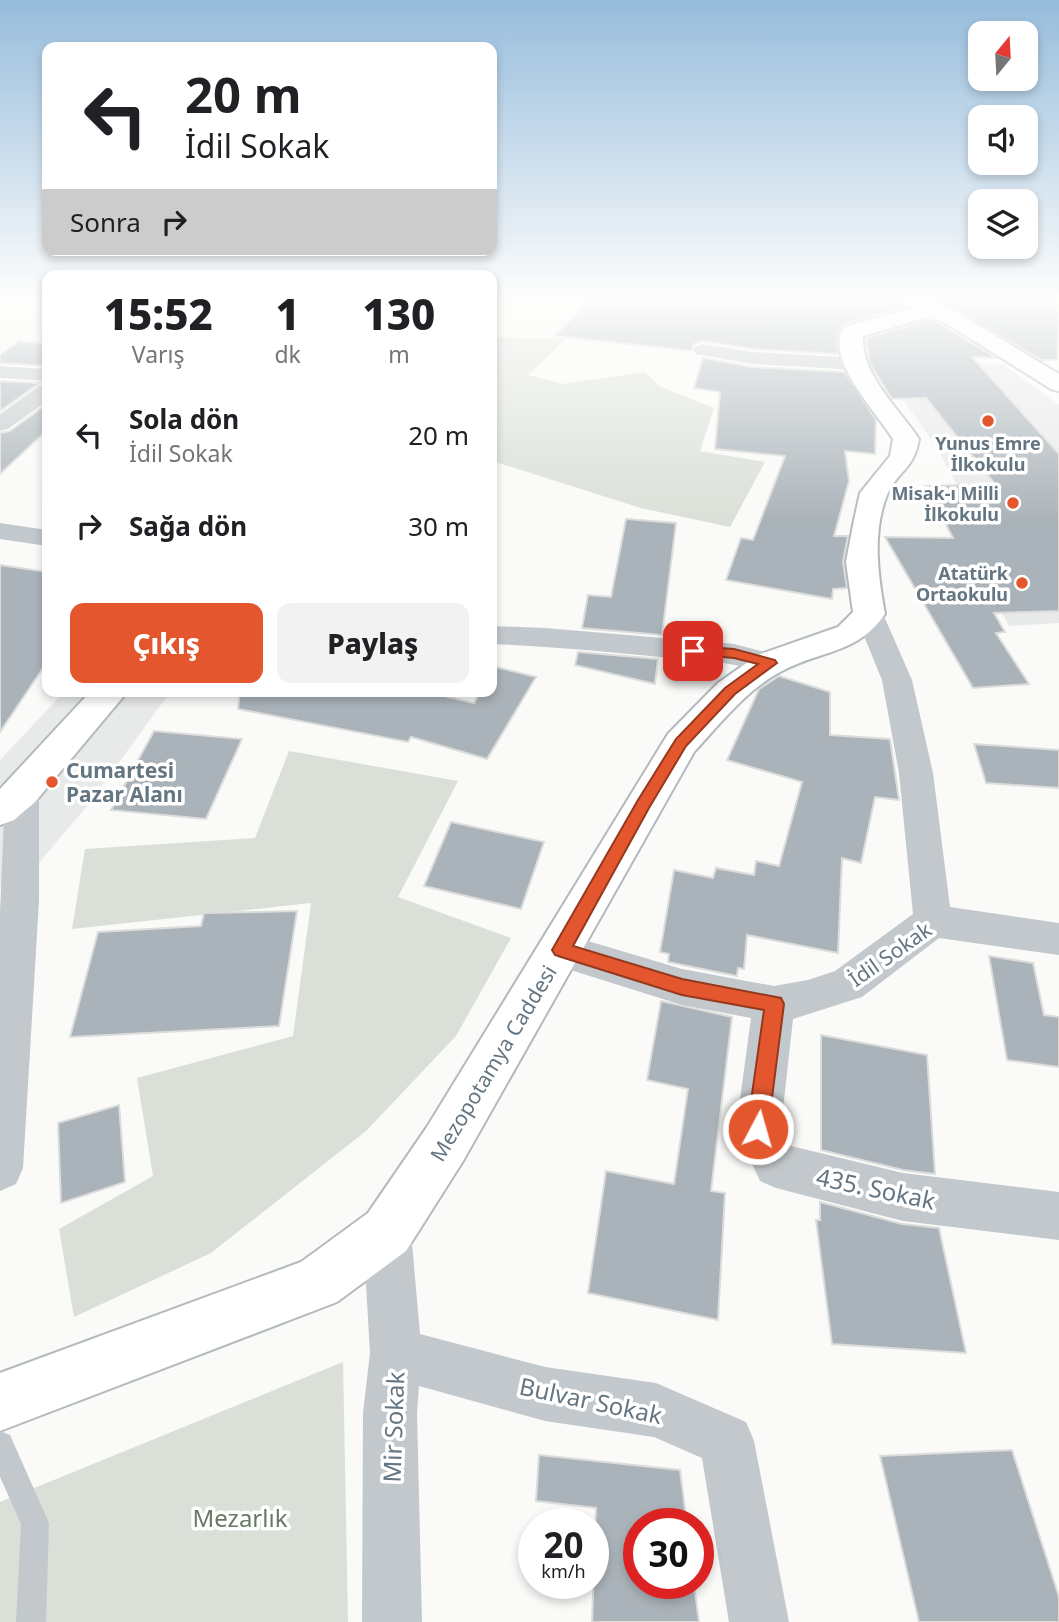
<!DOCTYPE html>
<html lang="tr">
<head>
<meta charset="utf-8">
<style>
  body { margin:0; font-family:"Noto Sans",sans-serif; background:#f2f2f2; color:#202124; height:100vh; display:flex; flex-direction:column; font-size:26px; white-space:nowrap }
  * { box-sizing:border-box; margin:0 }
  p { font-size:23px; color:#757577 }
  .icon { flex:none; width:38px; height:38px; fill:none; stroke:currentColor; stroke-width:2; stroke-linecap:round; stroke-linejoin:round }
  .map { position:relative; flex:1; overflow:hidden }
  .sheet { position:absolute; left:42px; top:270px; width:455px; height:427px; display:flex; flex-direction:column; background:#fff; border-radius:14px; box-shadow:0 4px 10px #0003 }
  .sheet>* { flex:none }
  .banner { position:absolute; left:42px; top:42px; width:455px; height:214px; border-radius:14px; box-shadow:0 4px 10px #0003; background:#fff; color:#202124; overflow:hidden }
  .needle { width:46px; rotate:18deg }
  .buttons { position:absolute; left:968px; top:21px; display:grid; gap:14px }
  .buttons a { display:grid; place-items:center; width:70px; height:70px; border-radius:14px; background:#fff; box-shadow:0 4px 10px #0003; font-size:35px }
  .speed { position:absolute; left:518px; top:1508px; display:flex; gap:14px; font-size:35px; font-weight:700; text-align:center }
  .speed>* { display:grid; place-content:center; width:91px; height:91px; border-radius:50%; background:#fff; box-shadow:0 4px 10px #0003; line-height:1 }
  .speed small { font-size:18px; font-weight:400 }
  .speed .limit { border:10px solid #d22; background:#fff; color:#111 }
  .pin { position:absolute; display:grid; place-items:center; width:60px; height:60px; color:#fff; margin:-30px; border-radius:14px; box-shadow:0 4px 10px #0006 }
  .me { position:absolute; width:77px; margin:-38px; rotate:6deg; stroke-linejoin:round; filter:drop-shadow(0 0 5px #0008) }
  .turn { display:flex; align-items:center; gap:24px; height:147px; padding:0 28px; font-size:32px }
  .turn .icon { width:91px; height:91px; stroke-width:2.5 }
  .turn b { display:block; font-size:49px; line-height:60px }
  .then { display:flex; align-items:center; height:66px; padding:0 28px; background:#0003; gap:14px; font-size:26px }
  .eta { display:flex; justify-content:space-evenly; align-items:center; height:119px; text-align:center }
  .eta b { font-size:42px; font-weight:800; line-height:49px }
  .button { display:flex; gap:14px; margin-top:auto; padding:14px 28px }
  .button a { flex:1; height:80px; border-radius:14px; background:#e4572e; color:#fff; font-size:28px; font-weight:800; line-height:80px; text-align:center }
  .button a+a { background:#f2f2f2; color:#202124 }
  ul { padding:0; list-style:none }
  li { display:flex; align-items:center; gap:21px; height:91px; padding:0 28px }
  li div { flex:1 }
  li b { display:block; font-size:26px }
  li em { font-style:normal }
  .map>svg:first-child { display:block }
</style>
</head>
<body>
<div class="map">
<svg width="1059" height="1622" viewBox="0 0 1059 1622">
  <rect width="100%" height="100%" fill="#fafaf8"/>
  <path fill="#e8e9e9" d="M 1002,364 L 1059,405 L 1059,454 L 1049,454 L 1059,467 L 1059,623 L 1009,626 L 962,542 L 987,541 L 936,446 L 880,368 Z
    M 65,691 L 171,691 L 88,805 L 38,864 L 0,887 L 0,760 Z"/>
  <path fill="#dadfd7" d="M 492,337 L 566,339 L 528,375 L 564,384 L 645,372 L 659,386 L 714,408 L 700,451 L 765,462 L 730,527 L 641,508 L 492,461 Z
    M 289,751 L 458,781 L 398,897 L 511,938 L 456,1036 L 366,1131 L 211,1253 L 74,1317 L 59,1229 L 153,1176 L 137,1078 L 293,1036 L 311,903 L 72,929 L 85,849 L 255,838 Z
    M 343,1362 L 348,1622 L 0,1622 L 0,1502 Z"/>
  <path fill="#aab3b9" stroke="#dcdcda" stroke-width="2" d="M 740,295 L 902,295 L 900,300 L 908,307 L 843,324 L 837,339 L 838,354 L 752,349 L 703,341 L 694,344 L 691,351 L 554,336 L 593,298 L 603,299 L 611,304 L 689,304 L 695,300 L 743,299 Z
    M 929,295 L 1050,295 L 1059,314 L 1057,360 L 1041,360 Z
    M 931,319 L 997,358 L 972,357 L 1059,454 L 1059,611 L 994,613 L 1005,632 L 996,633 L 1029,684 L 973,688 L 885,537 L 953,538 L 926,486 L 995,484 L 926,398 L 892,399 L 870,364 L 866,338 Z
    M 19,341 L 47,344 L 47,366 L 0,363 L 0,355 Z
    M 703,358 L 752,367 L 845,372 L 876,420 L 875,454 L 845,451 L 849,481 L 834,536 L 848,536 L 843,562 L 847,588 L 833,589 L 832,599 L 726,580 L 741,538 L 753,540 L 785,456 L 715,449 L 720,392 L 694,388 Z
    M 0,381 L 40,383 L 0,411 Z
    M 47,404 L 47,430 L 0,474 L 0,433 L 10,431 Z
    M 626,519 L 676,523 L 662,635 L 582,628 L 588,595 L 611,597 Z
    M 0,565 L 47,572 L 47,662 L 0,732 Z
    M 578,652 L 658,659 L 655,684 L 575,665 Z
    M 496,667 L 536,677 L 487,759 L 411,737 L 408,742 L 238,709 L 240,691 L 423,691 L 474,703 L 481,691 L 492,691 L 492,674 Z
    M 779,676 L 830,692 L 830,735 L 890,739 L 899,800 L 875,797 L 861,863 L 842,858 L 838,953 L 747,935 L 744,969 L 738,968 L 737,976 L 668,962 L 669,954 L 660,952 L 674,870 L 713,878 L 716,868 L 754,875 L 756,861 L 779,866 L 802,782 L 727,760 L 759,689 Z
    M 154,731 L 242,739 L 206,819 L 111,810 Z
    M 974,744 L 1059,750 L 1059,788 L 986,783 Z
    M 451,822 L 544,842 L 521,909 L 424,886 Z
    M 297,911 L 279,1026 L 70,1037 L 98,932 L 201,926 L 204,913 Z
    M 989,956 L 1033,963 L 1044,1015 L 1059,1017 L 1059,1067 L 1007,1060 Z
    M 661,1001 L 732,1017 L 711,1191 L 725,1193 L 718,1320 L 588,1293 L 606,1171 L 674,1184 L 688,1089 L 647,1080 Z
    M 821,1035 L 927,1055 L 935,1174 L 903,1170 L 821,1150 Z
    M 119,1105 L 125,1182 L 61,1203 L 58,1123 Z
    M 820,1202 L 902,1224 L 939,1228 L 966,1353 L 832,1344 L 816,1220 L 820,1220 Z
    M 1012,1450 L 1059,1597 L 1059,1622 L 919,1622 L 880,1456 Z
    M 539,1455 L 680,1470 L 687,1524 L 639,1524 L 639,1584 L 694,1584 L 699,1622 L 592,1622 L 596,1508 L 536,1501 Z"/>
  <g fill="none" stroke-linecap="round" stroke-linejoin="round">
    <g stroke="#b3babf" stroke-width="4">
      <path id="secondary" d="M 905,295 L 922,295 L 943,304 L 1059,374 L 1059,391 L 1051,389 L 957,330 L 931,316 L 863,336 C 861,376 898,407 919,439 C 914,470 897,471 887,495 C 872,532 878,576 885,614 C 858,654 821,650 782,671 C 747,689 721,723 694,752 L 463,1161 L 406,1251 L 337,1302 L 0,1431 L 0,1373 L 301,1262 L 368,1213 L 427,1127 L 668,734 L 718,683 L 758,655 L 838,627 L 853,612 L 846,562 L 853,525 L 860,493 L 890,456 L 893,439 C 878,414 823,358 844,327 L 914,308 L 903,299 Z
        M 91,691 L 128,691 L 35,802 L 14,820 L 0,825 L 0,789 Z"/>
    </g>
    <path fill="#c3c8cc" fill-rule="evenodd" d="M 0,1431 L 10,1435 L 49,1523 L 46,1622 L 16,1622 L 21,1524 L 0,1477 Z"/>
    <path fill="#c3c8cc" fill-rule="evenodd" d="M 602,295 L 698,295 L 689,301 L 611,301 Z
      M 703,344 L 752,352 L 856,358 L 863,360 L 866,364 L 863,368 L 856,370 L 752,364 L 696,354 L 693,350 L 696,346 Z
      M 0,366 L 47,369 L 47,381 L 0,378 Z
      M 47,385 L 47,401 L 8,429 L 0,431 L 0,414 L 39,386 Z
      M 0,523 L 47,530 L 47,546 L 0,539 Z
      M 869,605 L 879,608 L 883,614 L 912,680 L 933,773 L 950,907 L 1059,923 L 1059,955 L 939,938 L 862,997 L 793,1019 L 781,1127 L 791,1146 L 903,1173 L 1059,1192 L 1059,1240 L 903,1221 L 776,1188 L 760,1181 L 736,1129 L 751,1018 L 682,1005 L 561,967 L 547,962 L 541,950 L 547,938 L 561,933 L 682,969 L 774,986 L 808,980 L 835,971 L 913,914 L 899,773 L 882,680 L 855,614 L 859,608 Z
      M 492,626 L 545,628 L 734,644 L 781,656 L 785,663 L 781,670 C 762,675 742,665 723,663 C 646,656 569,647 492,644 Z
      M 22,779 L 34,783 L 39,792 L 39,901 L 23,1168 L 16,1184 L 0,1191 L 0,913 L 5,792 L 10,783 Z
      M 387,1208 L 404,1215 L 411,1232 L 420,1334 L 545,1367 L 656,1383 L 746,1422 L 754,1441 L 789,1622 L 729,1622 L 702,1458 L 654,1437 L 545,1421 L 419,1386 L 417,1413 L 422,1622 L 362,1622 L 363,1413 L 370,1353 L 363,1232 L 370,1215 Z"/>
    <use href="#secondary" fill="#fff" fill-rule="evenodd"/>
  </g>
  <linearGradient id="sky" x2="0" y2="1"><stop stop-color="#96bcdc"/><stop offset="0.57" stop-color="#fdfdfc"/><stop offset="1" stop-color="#fdfdfc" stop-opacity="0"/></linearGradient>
  <rect width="1059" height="522" fill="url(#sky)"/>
  <path fill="#e4572e" stroke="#94391e" stroke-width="2" d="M 693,646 L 734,649 L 775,660 L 777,663 L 735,694 L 686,746 L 649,808 L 573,946 L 682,979 L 781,998 L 784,1004 L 768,1129 L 765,1136 L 758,1139 L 750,1136 L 747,1129 L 764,1010 L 682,995 L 561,957 L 555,955 L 552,950 L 638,800 L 676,739 L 725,688 L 758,664 L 734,658 L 688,654 L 688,648 Z"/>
  <g fill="#e4572e" stroke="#fff" stroke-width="2.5">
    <circle cx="988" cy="421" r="7"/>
    <circle cx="1013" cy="503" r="7"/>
    <circle cx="1022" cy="583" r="7"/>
    <circle cx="52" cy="782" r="7"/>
  </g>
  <g text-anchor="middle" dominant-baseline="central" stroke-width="7" stroke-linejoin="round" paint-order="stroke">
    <g font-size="18" font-weight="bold" fill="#657683" stroke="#fff" text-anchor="end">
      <text x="988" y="443" text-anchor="middle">Yunus Emre<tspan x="988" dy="21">İlkokulu</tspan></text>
      <text x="999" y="493">Misak-ı Milli<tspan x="999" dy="21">İlkokulu</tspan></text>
      <text x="1008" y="573">Atatürk<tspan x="1008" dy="21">Ortaokulu</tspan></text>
    </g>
    <g font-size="21" font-weight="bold" fill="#657683" stroke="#fff" text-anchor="start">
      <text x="66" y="770">Cumartesi<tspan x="66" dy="24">Pazar Alanı</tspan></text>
    </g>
    <g font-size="21" fill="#657683" stroke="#fff">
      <text transform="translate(890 954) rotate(-35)">İdil Sokak</text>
      <text transform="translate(493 1063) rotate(-59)">Mezopotamya Caddesi</text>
    </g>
    <g font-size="24" fill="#657683" stroke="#fff">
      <text transform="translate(876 1188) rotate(12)">435. Sokak</text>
      <text transform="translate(591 1400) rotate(12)">Bulvar Sokak</text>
      <text transform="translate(393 1427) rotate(-88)">Mir Sokak</text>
    </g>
    <g font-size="24" fill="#687a64" stroke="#fff">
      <text x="240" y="1517">Mezarlık</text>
    </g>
  </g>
</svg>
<div class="buttons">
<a><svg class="needle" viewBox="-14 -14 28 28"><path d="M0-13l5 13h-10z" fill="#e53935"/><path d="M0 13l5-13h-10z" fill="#757577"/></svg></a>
<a><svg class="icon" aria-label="sound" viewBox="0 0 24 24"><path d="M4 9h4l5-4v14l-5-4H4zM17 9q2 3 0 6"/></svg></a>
<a><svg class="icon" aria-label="layers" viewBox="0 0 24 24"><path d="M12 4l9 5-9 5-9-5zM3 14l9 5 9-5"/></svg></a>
</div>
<div class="speed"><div>20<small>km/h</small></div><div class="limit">30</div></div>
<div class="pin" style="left:693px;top:651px;background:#d93025"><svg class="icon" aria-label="arrive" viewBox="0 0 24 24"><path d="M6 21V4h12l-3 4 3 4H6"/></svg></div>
<svg class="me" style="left:758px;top:1129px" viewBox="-20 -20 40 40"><circle r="17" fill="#e4572e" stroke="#fff" stroke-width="3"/><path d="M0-11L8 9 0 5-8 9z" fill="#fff"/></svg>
<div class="banner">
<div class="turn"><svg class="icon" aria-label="left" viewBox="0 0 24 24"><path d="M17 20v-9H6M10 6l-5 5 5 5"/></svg><div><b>20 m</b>İdil Sokak</div></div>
<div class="then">Sonra<svg class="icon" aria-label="right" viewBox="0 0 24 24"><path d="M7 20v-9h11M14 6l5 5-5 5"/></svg></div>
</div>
<section class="sheet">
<div class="eta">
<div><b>15:52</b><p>Varış</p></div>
<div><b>1</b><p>dk</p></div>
<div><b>130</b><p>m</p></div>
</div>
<ul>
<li><svg class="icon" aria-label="left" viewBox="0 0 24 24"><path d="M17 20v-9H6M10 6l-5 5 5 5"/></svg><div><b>Sola dön</b><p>İdil Sokak</p></div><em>20 m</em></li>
<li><svg class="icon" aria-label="right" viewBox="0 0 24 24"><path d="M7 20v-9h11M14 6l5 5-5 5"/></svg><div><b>Sağa dön</b></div><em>30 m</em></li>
</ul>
<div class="button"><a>Çıkış</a><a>Paylaş</a></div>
</section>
</div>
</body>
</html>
